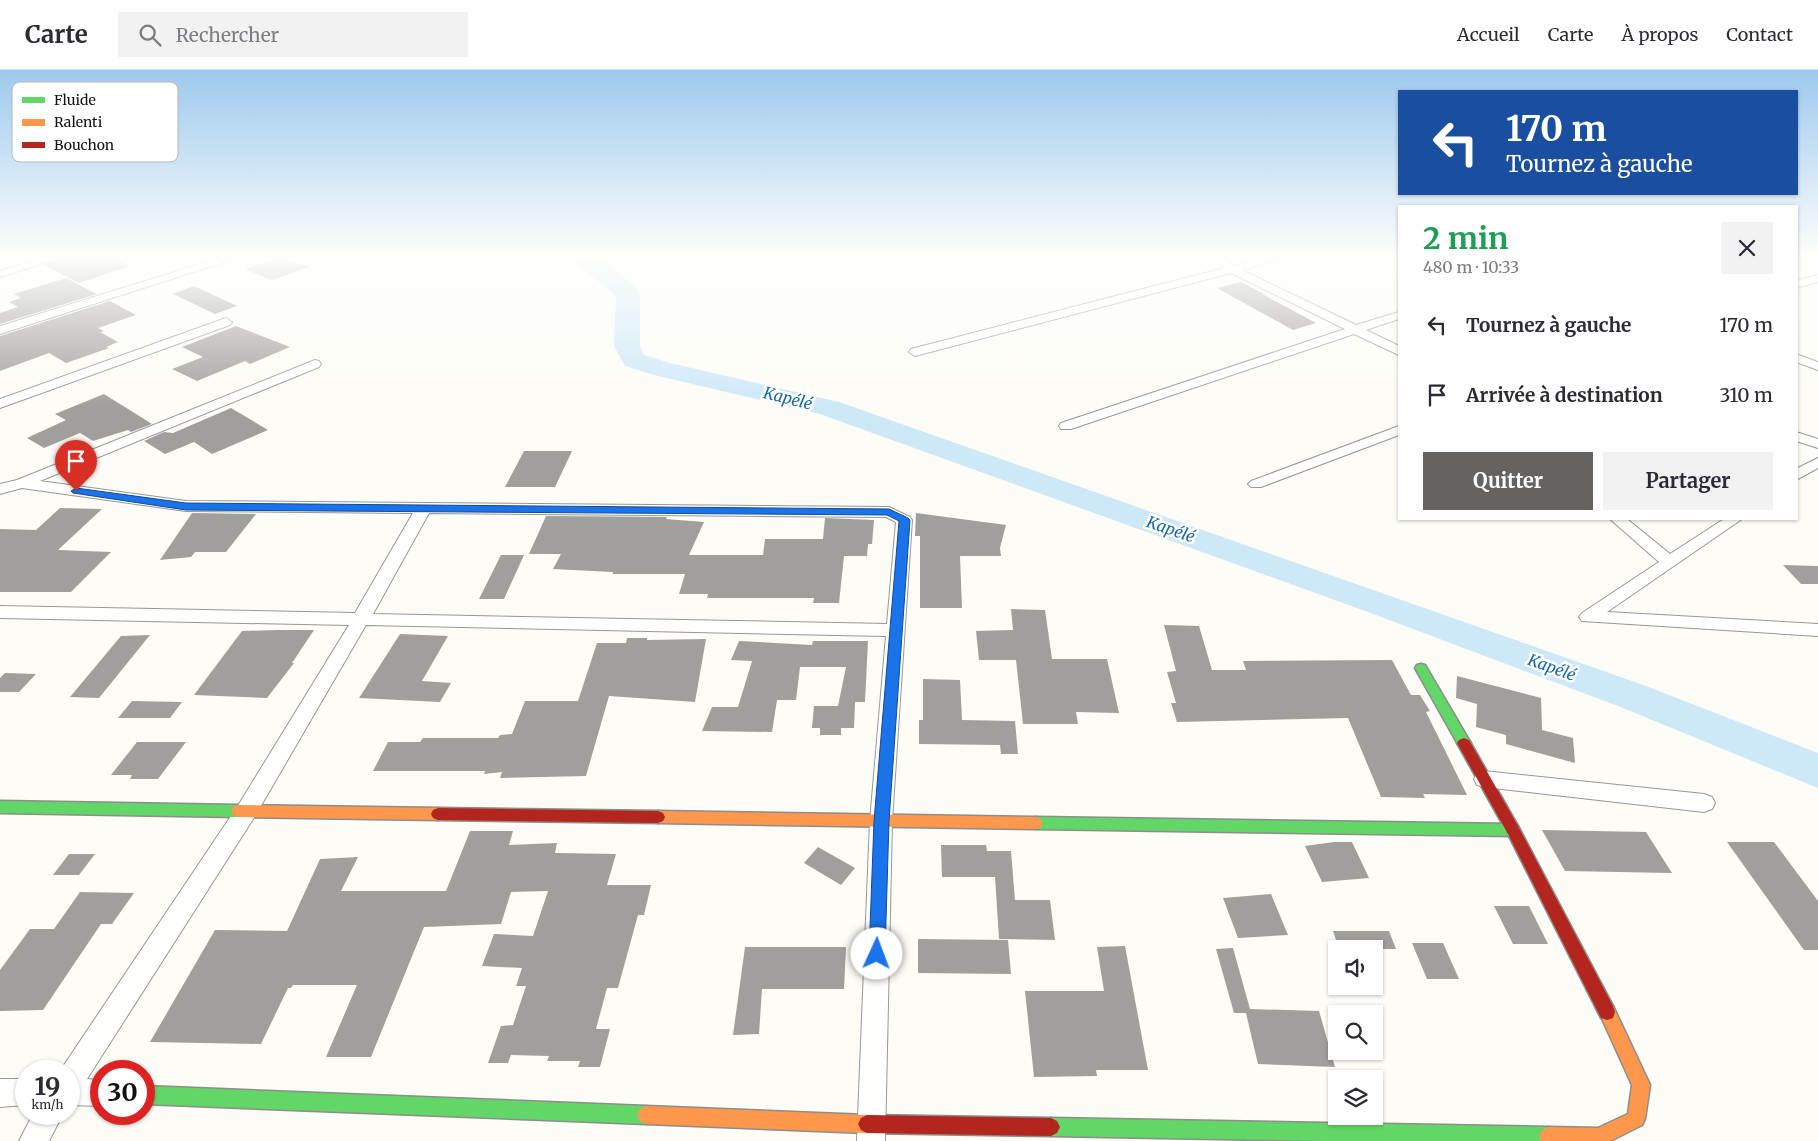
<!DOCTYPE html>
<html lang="fr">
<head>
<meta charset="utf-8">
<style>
  body { margin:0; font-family:Merriweather,serif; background:#f2f2f3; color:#2b2b33; height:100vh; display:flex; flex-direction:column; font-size:19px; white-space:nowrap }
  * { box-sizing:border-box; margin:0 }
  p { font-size:16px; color:#7c7c81 }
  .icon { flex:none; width:28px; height:28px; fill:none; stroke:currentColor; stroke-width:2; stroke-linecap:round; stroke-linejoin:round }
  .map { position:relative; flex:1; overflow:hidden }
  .side { position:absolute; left:1398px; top:135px; width:400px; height:315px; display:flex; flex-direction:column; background:#fff; border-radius:0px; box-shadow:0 1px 4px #0004 }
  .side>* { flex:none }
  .top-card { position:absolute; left:1398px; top:20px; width:400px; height:105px; border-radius:0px; box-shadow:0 1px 4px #0004; background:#1a4fa0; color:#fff; overflow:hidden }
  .tools { position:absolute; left:1328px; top:870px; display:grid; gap:10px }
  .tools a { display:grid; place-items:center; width:55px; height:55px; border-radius:0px; background:#fff; box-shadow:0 1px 4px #0004; font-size:25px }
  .speed { position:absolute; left:15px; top:990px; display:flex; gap:10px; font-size:25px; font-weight:700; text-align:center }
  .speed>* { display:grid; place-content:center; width:65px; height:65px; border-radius:50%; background:#fff; box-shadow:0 1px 4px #0004; line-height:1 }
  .speed small { font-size:12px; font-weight:400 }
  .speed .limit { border:8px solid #d22; background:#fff; color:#111 }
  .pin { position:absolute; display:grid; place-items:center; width:42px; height:42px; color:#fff; margin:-51px -21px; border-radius:50% 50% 50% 0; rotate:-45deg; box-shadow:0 0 5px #0007 }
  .pin .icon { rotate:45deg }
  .me { position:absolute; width:55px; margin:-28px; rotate:2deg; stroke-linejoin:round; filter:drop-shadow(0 0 4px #0008) }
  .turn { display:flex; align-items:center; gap:18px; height:105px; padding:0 25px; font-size:22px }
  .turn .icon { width:65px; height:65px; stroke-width:2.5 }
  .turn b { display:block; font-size:35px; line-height:42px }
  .round { display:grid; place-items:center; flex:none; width:52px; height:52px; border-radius:0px; background:#f2f2f3 }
  .summary { display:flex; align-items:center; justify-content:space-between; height:85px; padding:0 25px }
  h1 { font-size:30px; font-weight:700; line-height:38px; color:#1e9e55 }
  .primary-button { display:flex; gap:10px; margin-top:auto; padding:10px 25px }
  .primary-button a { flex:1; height:58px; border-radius:0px; background:#646362; color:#fff; font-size:20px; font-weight:700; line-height:58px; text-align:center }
  .primary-button a+a { background:#f2f2f3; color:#2b2b33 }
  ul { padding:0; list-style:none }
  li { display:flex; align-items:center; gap:15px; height:70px; padding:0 25px }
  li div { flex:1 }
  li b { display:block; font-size:19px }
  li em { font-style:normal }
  header { display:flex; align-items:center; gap:30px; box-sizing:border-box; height:70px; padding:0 25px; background:#fff; border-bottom:1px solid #e1e1e2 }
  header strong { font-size:24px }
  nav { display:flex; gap:28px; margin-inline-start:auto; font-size:18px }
  .search { width:350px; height:45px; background:#f2f2f3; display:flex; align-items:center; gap:12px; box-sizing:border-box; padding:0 18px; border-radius:0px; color:#7c7c81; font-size:19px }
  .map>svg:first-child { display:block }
</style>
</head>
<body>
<header>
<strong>Carte</strong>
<div class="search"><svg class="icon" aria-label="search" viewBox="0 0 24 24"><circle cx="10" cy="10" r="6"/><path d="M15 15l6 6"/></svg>Rechercher</div>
<nav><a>Accueil</a><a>Carte</a><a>À propos</a><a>Contact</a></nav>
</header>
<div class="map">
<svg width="1818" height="1071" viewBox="0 0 1818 1071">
  <rect width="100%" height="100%" fill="#fdfcf7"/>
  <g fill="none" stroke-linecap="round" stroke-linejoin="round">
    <path fill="#cde8f7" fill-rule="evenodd" d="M 569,187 C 577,187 586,186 593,187 C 605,189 633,214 640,224 L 640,276 L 644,285 L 670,293 L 839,332 L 1646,616 L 1818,683 L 1818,718 L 1618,636 L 1368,542 L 820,344 L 654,305 L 625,296 L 614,276 L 616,226 Z"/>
  </g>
  <path fill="#a19f9c" d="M 65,187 L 108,187 L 130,196 L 79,213 L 44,195 Z
    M 281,187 L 309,197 L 272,210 L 245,199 Z
    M 66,208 L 97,224 L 0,254 L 0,243 L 18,237 L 9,232 L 21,228 L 14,224 Z
    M 1241,212 L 1264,224 L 1262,224 L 1316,253 L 1293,260 L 1217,218 Z
    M 194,216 L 237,236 L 215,244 L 173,224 Z
    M 110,231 L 136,245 L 98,258 L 104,261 L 100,262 L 118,272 L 106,277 L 109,278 L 66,293 L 49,283 L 0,301 L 0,266 Z
    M 236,256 L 290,277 L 250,294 L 245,291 L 197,311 L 172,299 L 203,287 L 182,277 Z
    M 104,324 L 152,354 L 131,362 L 128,360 L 93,371 L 80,363 L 44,378 L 27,368 L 66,350 L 55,344 Z
    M 231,338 L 268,360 L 212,384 L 194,372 L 165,384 L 144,371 L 164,362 L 173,363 Z
    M 524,381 L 572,381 L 555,417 L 505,417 Z
    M 60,438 L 102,439 L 58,480 L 111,482 L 71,522 L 0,522 L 0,459 L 36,460 Z
    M 192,443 L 256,444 L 226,482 L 195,482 L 191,487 L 160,490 Z
    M 916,443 L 1006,455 L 1000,478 L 1001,486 L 960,486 L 962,538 L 920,538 L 920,466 L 915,466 Z
    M 546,446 L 667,447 L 666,449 L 704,452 L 689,485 L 763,485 L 765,469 L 823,469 L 825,448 L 874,450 L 872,474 L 868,474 L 867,486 L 844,486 L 839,533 L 813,533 L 814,528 L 707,528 L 708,524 L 679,524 L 685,504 L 613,504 L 613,502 L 553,499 L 561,484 L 529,484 Z
    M 501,485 L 524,485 L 504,529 L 479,529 Z
    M 1783,495 L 1818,496 L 1818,514 L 1801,514 Z
    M 1011,539 L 1045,540 L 1052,589 L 1107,589 L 1119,643 L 1076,642 L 1078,654 L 1023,654 L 1016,590 L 979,590 L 976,561 L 1013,560 Z
    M 1164,555 L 1199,556 L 1212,600 L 1246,600 L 1243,591 L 1392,590 L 1411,625 L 1420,625 L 1430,641 L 1426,642 L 1467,725 L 1423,724 L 1425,728 L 1381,727 L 1348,648 L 1177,652 L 1171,633 L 1176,633 L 1167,602 L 1176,601 Z
    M 278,560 L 314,560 L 292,593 L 294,593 L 267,628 L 194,625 L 242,561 Z
    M 400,564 L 448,566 L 422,611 L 451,613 L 440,632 L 359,628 Z
    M 150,565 L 99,628 L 70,627 L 121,566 Z
    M 627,568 L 647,568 L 647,570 L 706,569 L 695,632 L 609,626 L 586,706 L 500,708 L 502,702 L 484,704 L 485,701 L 373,701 L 388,672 L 420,672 L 423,668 L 498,668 L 500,665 L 512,664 L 525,631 L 578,631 L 597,573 L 626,573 Z
    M 739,571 L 812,575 L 813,571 L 868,571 L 865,632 L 855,632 L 854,658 L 841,658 L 841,665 L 820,665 L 820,658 L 812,658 L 814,636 L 838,636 L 846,597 L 800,597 L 796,630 L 777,630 L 772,662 L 702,661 L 712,637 L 738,637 L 752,591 L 731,590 Z
    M 5,603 L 36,604 L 19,622 L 0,622 L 0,608 Z
    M 1457,606 L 1541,628 L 1542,660 L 1573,668 L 1575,693 L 1506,674 L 1506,665 L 1476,657 L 1477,634 L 1456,628 Z
    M 923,609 L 960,610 L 962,650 L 1015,651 L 1018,684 L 1001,684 L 1000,675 L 919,674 L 919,650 L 923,650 Z
    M 132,631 L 182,632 L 170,648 L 118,648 Z
    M 137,672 L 186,672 L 158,709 L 130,709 L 132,705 L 111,705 Z
    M 1542,760 L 1646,762 L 1672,803 L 1565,801 Z
    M 470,761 L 513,761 L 509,775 L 557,773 L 555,783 L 616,784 L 607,815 L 651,815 L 644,845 L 638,845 L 618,918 L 607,918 L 596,959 L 610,959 L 600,997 L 578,997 L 580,991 L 547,991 L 549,986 L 511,985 L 508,993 L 488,993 L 501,956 L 513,955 L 526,916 L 516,916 L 522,898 L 482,896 L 494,864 L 533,866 L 548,821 L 511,822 L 501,854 L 424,857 L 371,987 L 326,987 L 357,915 L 293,915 L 291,918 L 288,918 L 261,974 L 150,972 L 215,860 L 287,861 L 320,789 L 358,787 L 341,821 L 446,821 Z
    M 1334,772 L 1352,772 L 1369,808 L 1322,812 L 1305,776 Z
    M 1727,772 L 1774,772 L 1818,831 L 1818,880 L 1804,880 Z
    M 941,775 L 986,775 L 987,781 L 1011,781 L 1015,830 L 1050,830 L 1055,870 L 999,869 L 995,807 L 942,807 Z
    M 818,777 L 855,798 L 841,815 L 804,793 Z
    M 69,784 L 95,784 L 79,805 L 53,805 Z
    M 80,822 L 134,823 L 112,854 L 101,854 L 43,940 L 0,941 L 0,900 L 30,859 L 54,859 Z
    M 1271,824 L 1288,865 L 1238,868 L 1223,828 Z
    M 1494,836 L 1529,836 L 1548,874 L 1513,874 Z
    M 1333,861 L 1389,861 L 1396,879 L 1339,879 Z
    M 918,869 L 1008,870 L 1011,904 L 918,903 Z
    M 1412,873 L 1443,873 L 1459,909 L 1427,909 Z
    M 1125,876 L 1148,1000 L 1096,1000 L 1097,1006 L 1034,1007 L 1025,921 L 1104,921 L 1097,877 Z
    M 745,877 L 846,877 L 844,919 L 762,919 L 759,964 L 733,965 Z
    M 1233,878 L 1250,939 L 1319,941 L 1335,997 L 1258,994 L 1246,943 L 1234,943 L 1216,879 Z"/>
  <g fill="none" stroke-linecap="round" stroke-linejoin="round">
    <g stroke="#979795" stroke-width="2">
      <path id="street" d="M 45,187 L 63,187 L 0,207 L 0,201 Z
        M 223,187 L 240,187 L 0,264 L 0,256 Z
        M 1213,187 L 1225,187 L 1234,196 L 1266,187 L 1285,187 L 1242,200 L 1356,255 L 1399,242 L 1399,249 L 1366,260 L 1399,276 L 1399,285 L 1354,264 L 1071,359 L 1061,359 L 1059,356 L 1061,353 L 1345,259 L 1231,203 L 915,286 L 909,282 L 911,279 L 1224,198 Z
        M 1818,205 L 1818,212 L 1796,218 L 1796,211 Z
        M 226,248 L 232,252 L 230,255 L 0,338 L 0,329 Z
        M 1796,284 L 1818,292 L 1818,300 L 1796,292 Z
        M 315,290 L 319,291 L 321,294 L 319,297 L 40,411 L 186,431 L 889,437 L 910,447 L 912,450 L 892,751 L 885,1071 L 857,1071 L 870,751 L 886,566 L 366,555 L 255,746 L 87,1009 L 101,1010 L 101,1036 L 69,1035 L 69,1001 L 60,1001 L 239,734 L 349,555 L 0,548 L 0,536 L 355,543 L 413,443 L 186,441 L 22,418 L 0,424 L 0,414 L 17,410 ZM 429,443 L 886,447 L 896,452 L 887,554 L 373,544 Z
        M 1399,356 L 1399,365 L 1261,417 L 1251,417 L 1248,414 L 1251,411 Z
        M 1796,362 L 1818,369 L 1818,378 L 1796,371 Z
        M 1818,388 L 1818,398 L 1796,410 L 1796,399 Z
        M 1610,449 L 1627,449 L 1670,484 L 1724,449 L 1742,449 L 1607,542 L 1818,554 L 1818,566 L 1582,551 L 1579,547 L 1582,543 L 1659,492 Z
        M 1484,701 L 1704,724 L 1712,727 L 1715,733 L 1712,739 L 1704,742 L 1484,717 L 1477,715 L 1474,709 L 1477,703 Z
        M 0,1009 L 26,1009 L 26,1035 L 0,1037 Z
        M 33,1044 L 63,1044 L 49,1071 L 19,1071 Z"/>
    </g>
    <g stroke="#8e8d8b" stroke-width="3">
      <path id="fast" d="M 1421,594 L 1425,595 L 1469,670 L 1471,673 L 1469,676 L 1464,678 L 1459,676 L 1415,598 L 1417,595 Z
        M 0,731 L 238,735 L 243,737 L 245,741 L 243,745 L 238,747 L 0,743 Z
        M 1036,747 L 1513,754 L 1518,756 L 1520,760 L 1518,764 L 1513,766 L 1036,759 L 1031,757 L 1029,753 L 1031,749 Z
        M 144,1016 L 646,1036 L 652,1039 L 655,1045 L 652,1051 L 646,1054 L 144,1034 Z
        M 1051,1048 L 1548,1057 L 1554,1060 L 1557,1066 L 1555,1071 L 1327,1071 L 1051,1066 L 1045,1063 L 1042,1057 L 1045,1051 Z"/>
    </g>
    <g stroke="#8e8d8b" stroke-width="3">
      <path id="slow" d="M 238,735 L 438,738 L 443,740 L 445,744 L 443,748 L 438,750 L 238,747 L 233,745 L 231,741 L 233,737 Z
        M 658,741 L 1036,747 L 1041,749 L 1043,753 L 1041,757 L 1036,759 L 658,753 L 653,751 L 651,747 L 653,743 Z
        M 1607,934 L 1613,936 L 1650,1015 L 1645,1049 L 1642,1055 L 1610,1071 L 1541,1071 L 1539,1066 L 1542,1060 L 1548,1057 L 1598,1058 L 1628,1044 L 1632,1015 L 1599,942 L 1601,936 Z
        M 646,1036 L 867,1045 L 873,1048 L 876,1054 L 873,1060 L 867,1063 L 646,1054 L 640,1051 L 637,1045 L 640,1039 Z"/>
    </g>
    <g stroke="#8e8d8b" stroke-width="3">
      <path id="jam" d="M 1464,668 L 1469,670 L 1518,756 L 1613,936 L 1615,942 L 1613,948 L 1607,950 L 1601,948 L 1508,764 L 1457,673 L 1459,670 Z
        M 438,738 L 658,741 L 663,743 L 665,747 L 663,751 L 658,753 L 438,750 L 433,748 L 431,744 L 433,740 Z
        M 867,1045 L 1051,1048 L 1057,1051 L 1060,1057 L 1057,1063 L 1051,1066 L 867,1063 L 861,1060 L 858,1054 L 861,1048 Z"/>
    </g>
    <use href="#street" fill="#fffffe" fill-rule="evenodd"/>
    <use href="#fast" fill="#63d668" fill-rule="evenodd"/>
    <use href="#slow" fill="#ff974d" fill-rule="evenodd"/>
    <use href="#jam" fill="#b3261e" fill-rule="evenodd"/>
  </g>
  <linearGradient id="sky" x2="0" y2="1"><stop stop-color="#9dc9ee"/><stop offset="0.55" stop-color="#fefefb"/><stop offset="1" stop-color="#fefefb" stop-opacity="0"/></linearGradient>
  <rect width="1818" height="337" fill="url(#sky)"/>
  <path fill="#1a73e8" stroke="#114b97" d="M 76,418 L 186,433 L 889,439 L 908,448 L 910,450 L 889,751 L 885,884 L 883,889 L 877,891 L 872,889 L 869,884 L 874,751 L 899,451 L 887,445 L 186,440 L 73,423 L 71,421 Z"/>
  <g text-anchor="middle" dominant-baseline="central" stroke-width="5" stroke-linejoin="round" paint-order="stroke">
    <g font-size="16" font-style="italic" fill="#1768a6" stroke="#fff">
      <text transform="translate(788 328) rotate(14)">Kapélé</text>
      <text transform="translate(1171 459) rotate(19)">Kapélé</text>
      <text transform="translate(1552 597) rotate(20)">Kapélé</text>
    </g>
  </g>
  <rect x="12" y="12" width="166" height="80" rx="8" fill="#fff" stroke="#b8b8b8" stroke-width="1"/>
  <rect x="22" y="27" width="23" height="6" fill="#63d668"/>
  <rect x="22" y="49" width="23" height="7" fill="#ff974d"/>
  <rect x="22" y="72" width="23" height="6" fill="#b3261e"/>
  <g font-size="14" fill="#111">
    <text x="54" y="35">Fluide</text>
    <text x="54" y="57">Ralenti</text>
    <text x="54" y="80">Bouchon</text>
  </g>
</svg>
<div class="tools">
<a><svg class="icon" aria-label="sound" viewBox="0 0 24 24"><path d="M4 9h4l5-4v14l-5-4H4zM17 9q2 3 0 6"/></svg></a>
<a><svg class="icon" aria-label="search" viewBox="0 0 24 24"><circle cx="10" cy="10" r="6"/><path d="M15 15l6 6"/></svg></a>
<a><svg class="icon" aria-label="layers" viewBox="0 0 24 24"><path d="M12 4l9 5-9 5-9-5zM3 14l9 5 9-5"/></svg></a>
</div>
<div class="speed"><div>19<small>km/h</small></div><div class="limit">30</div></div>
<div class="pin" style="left:76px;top:421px;background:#d93025"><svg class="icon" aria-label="arrive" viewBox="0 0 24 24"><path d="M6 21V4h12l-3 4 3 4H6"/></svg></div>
<svg class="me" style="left:877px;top:884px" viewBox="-20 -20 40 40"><circle r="19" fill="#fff"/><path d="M0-13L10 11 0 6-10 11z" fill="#1a73e8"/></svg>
<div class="top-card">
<div class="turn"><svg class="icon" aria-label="left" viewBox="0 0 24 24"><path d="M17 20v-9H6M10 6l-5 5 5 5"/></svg><div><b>170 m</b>Tournez à gauche</div></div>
</div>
<section class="side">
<div class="summary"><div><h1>2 min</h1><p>480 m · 10:33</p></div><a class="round"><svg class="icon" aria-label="close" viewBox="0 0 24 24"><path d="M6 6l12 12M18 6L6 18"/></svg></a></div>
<ul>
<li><svg class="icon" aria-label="left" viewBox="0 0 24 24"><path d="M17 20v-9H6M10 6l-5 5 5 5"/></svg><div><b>Tournez à gauche</b></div><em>170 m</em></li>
<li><svg class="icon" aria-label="arrive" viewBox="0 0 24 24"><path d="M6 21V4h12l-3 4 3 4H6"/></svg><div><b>Arrivée à destination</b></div><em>310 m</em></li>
</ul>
<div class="primary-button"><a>Quitter</a><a>Partager</a></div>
</section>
</div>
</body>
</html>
